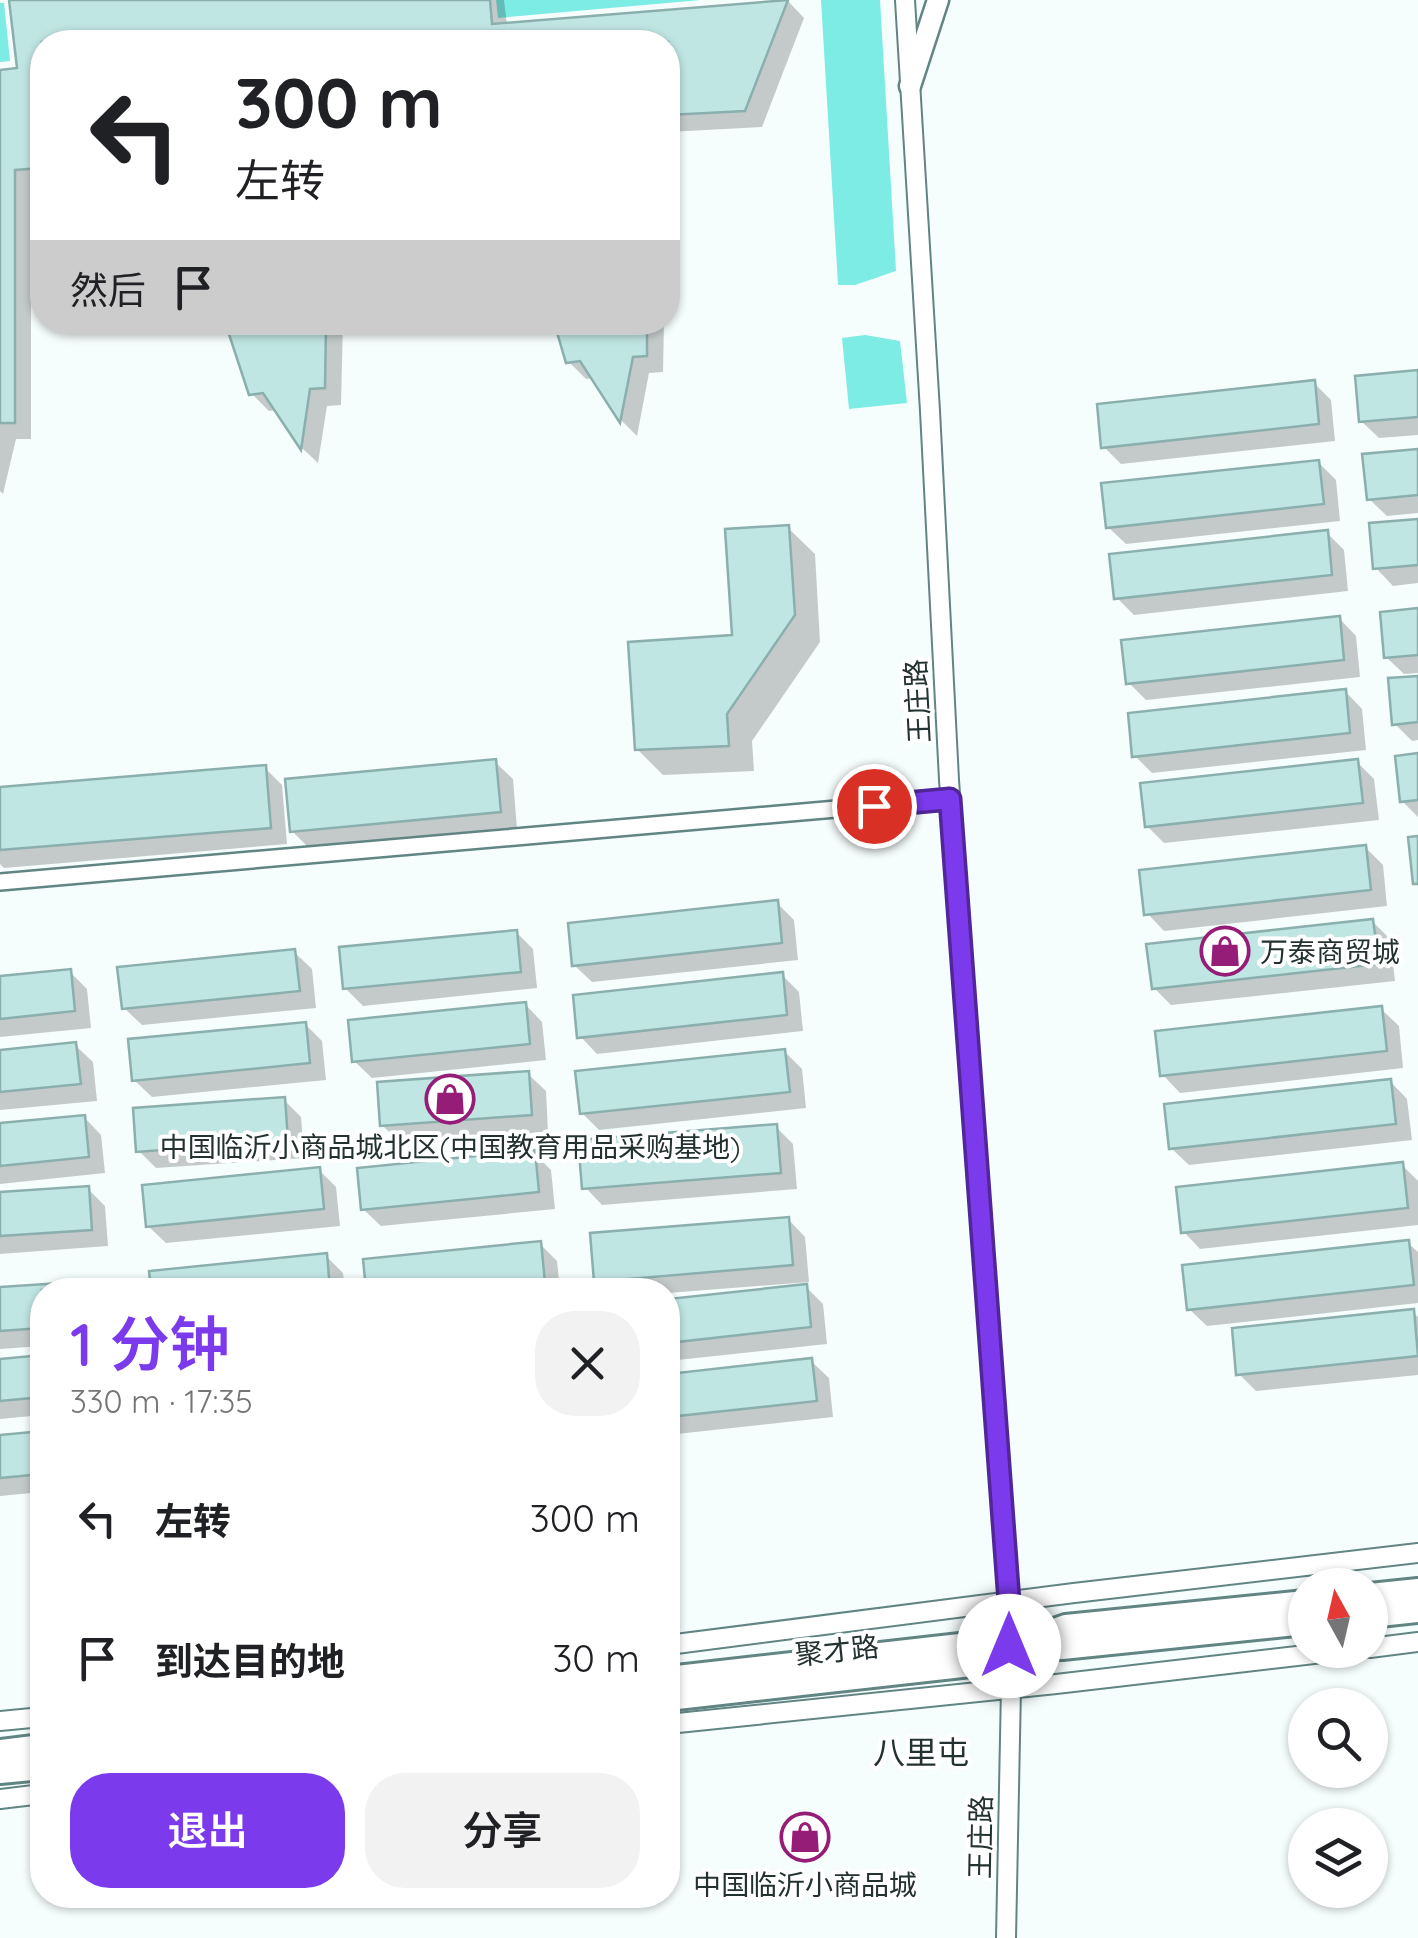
<!DOCTYPE html>
<html lang="zh">
<head>
<meta charset="utf-8">
<style>
  body { margin:0; font-family:Quicksand,"Noto Sans SC",sans-serif; background:#f2f2f2; color:#202124; height:100vh; display:flex; flex-direction:column; font-size:38px; white-space:nowrap }
  * { box-sizing:border-box; margin:0 }
  p { font-size:32px; color:#757577 }
  .icon { flex:none; width:55px; height:55px; fill:none; stroke:currentColor; stroke-width:2; stroke-linecap:round; stroke-linejoin:round }
  .map { position:relative; flex:1; overflow:hidden }
  .details { position:absolute; left:30px; top:1278px; width:650px; height:630px; display:flex; flex-direction:column; background:#fff; border-radius:40px; box-shadow:0 2px 8px #0004 }
  .details>* { flex:none }
  .guide { position:absolute; left:30px; top:30px; width:650px; height:305px; border-radius:40px; box-shadow:0 2px 8px #0004; background:#fff; color:#202124; overflow:hidden }
  .needle { width:65px; rotate:352deg }
  .controls { position:absolute; left:1288px; top:1568px; display:grid; gap:20px }
  .controls a { display:grid; place-items:center; width:100px; height:100px; border-radius:50%; background:#fff; box-shadow:0 2px 8px #0004; font-size:50px }
  .pin { position:absolute; display:grid; place-items:center; width:85px; height:85px; color:#fff; margin:-42px; border:5px solid #fff; border-radius:50%; box-shadow:0 2px 10px #0007 }
  .me { position:absolute; width:110px; margin:-55px; rotate:0deg; stroke-linejoin:round; filter:drop-shadow(0 0 8px #0008) }
  .turn { display:flex; align-items:center; gap:35px; height:210px; padding:0 40px; font-size:45px }
  .turn .icon { width:130px; height:130px; stroke-width:2.5 }
  .turn b { display:block; font-size:70px; line-height:85px }
  .then { display:flex; align-items:center; height:95px; padding:0 40px; background:#0003; gap:20px; font-size:38px }
  .round { display:grid; place-items:center; flex:none; width:105px; height:105px; border-radius:40px; background:#f2f2f2 }
  .headline { display:flex; align-items:center; justify-content:space-between; height:170px; padding:0 40px }
  h1 { font-size:60px; font-weight:600; line-height:75px; color:#7c3aed }
  .cta { display:flex; gap:20px; margin-top:auto; padding:20px 40px }
  .cta a { flex:1; height:115px; border-radius:40px; background:#7c3aed; color:#fff; font-size:40px; font-weight:600; line-height:115px; text-align:center }
  .cta a+a { background:#f2f2f2; color:#202124 }
  ul { padding:0; list-style:none }
  li { display:flex; align-items:center; gap:30px; height:140px; padding:0 40px }
  li div { flex:1 }
  li b { display:block; font-size:38px }
  li em { font-style:normal }
  .map>svg:first-child { display:block }
</style>
</head>
<body>
<div class="map">
<svg width="1418" height="1938" viewBox="0 0 1418 1938">
  <rect width="100%" height="100%" fill="#f6fdfd"/>
  <path fill="#7cece5" d="M 496,0 L 701,0 L 498,18 Z
    M 821,0 L 880,0 L 896,271 L 855,285 L 838,285 Z
    M 0,3 L 4,3 L 10,61 L 0,62 Z
    M 865,335 L 900,341 L 907,403 L 849,409 L 842,338 Z"/>
  <path fill="#0003" d="M 12,0 L 504,0 L 507,25 L 788,1 L 804,18 L 762,127 L 668,132 L 668,42 L 42,42 L 42,186 L 31,187 L 31,439 L 16,439 L 3,494 L 0,491 L 0,72 L 20,70 Z
    M 228,322 L 343,322 L 341,405 L 327,406 L 318,463 L 302,448 L 277,410 L 269,411 L 251,393 Z
    M 557,322 L 664,322 L 663,372 L 649,373 L 637,436 L 622,421 L 594,378 L 586,379 L 568,361 Z
    M 1418,373 L 1418,435 L 1379,438 L 1361,421 Z
    M 1314,383 L 1331,400 L 1335,441 L 1121,464 L 1104,447 Z
    M 1418,451 L 1418,513 L 1387,516 L 1369,499 Z
    M 1318,462 L 1336,480 L 1340,521 L 1126,544 L 1108,527 Z
    M 1418,521 L 1418,583 L 1393,586 L 1376,568 Z
    M 788,528 L 815,554 L 820,642 L 752,741 L 754,771 L 663,775 L 637,749 L 734,638 Z
    M 1327,533 L 1344,550 L 1348,591 L 1134,615 L 1117,598 Z
    M 1418,611 L 1418,673 L 1404,674 L 1386,657 Z
    M 1339,618 L 1356,636 L 1360,677 L 1146,700 L 1129,683 Z
    M 1418,678 L 1418,740 L 1412,741 L 1394,723 Z
    M 1345,691 L 1362,709 L 1366,750 L 1152,773 L 1135,756 Z
    M 1418,756 L 1418,817 L 1402,801 Z
    M 495,762 L 513,779 L 517,829 L 309,848 L 292,831 Z
    M 1357,762 L 1374,779 L 1379,820 L 1164,843 L 1147,826 Z
    M 265,768 L 282,785 L 287,844 L 4,868 L 0,864 L 0,790 Z
    M 1365,847 L 1383,865 L 1387,906 L 1164,931 L 1147,913 Z
    M 777,903 L 794,920 L 798,960 L 592,982 L 574,965 Z
    M 1373,922 L 1390,939 L 1395,981 L 1171,1005 L 1154,988 Z
    M 516,932 L 533,949 L 537,988 L 363,1006 L 345,988 Z
    M 294,952 L 312,969 L 316,1008 L 142,1025 L 124,1008 Z
    M 70,972 L 87,989 L 91,1028 L 0,1037 L 0,979 Z
    M 782,975 L 799,992 L 803,1031 L 597,1054 L 580,1036 Z
    M 525,1004 L 542,1022 L 546,1060 L 372,1078 L 354,1061 Z
    M 1381,1009 L 1399,1026 L 1403,1068 L 1180,1093 L 1163,1075 Z
    M 305,1024 L 322,1041 L 326,1080 L 152,1097 L 134,1080 Z
    M 75,1045 L 93,1062 L 97,1101 L 0,1110 L 0,1052 Z
    M 784,1051 L 802,1069 L 806,1108 L 599,1130 L 582,1113 Z
    M 528,1074 L 546,1091 L 548,1132 L 399,1142 L 382,1125 Z
    M 1390,1081 L 1407,1099 L 1412,1140 L 1189,1165 L 1171,1148 Z
    M 284,1100 L 301,1117 L 304,1158 L 156,1168 L 138,1150 Z
    M 84,1117 L 101,1135 L 105,1173 L 0,1184 L 0,1126 Z
    M 776,1127 L 793,1144 L 797,1189 L 602,1205 L 585,1187 Z
    M 534,1153 L 551,1170 L 555,1209 L 381,1226 L 363,1209 Z
    M 1402,1165 L 1418,1181 L 1418,1225 L 1200,1249 L 1183,1231 Z
    M 319,1170 L 336,1187 L 340,1226 L 166,1243 L 148,1226 Z
    M 88,1189 L 105,1206 L 108,1246 L 0,1254 L 0,1195 Z
    M 788,1219 L 805,1237 L 809,1282 L 668,1293 L 668,1290 L 606,1290 L 596,1280 Z
    M 1408,1243 L 1418,1252 L 1418,1303 L 1207,1326 L 1189,1309 Z
    M 540,1244 L 557,1261 L 560,1290 L 368,1290 Z
    M 326,1256 L 343,1273 L 345,1290 L 153,1290 Z
    M 90,1283 L 97,1290 L 42,1290 L 42,1346 L 0,1349 L 0,1289 Z
    M 806,1287 L 823,1304 L 827,1344 L 668,1361 L 668,1302 Z
    M 1413,1312 L 1418,1317 L 1418,1375 L 1256,1391 L 1239,1374 Z
    M 42,1357 L 42,1415 L 0,1419 L 0,1361 Z
    M 811,1361 L 829,1378 L 833,1417 L 668,1435 L 668,1376 Z
    M 42,1434 L 42,1492 L 0,1496 L 0,1438 Z"/>
  <path fill="#c0e6e3" stroke="#8aafad" stroke-width="2.5" d="M 9,0 L 490,0 L 492,24 L 788,0 L 745,111 L 668,115 L 668,42 L 42,42 L 42,168 L 15,170 L 15,423 L 0,423 L 0,70 L 17,68 Z
    M 225,322 L 326,322 L 325,388 L 310,389 L 301,450 L 263,393 L 249,395 Z
    M 554,322 L 647,322 L 647,356 L 633,357 L 620,423 L 580,361 L 566,363 Z
    M 1418,370 L 1418,417 L 1359,422 L 1355,376 Z
    M 1315,380 L 1319,424 L 1101,448 L 1097,404 Z
    M 1418,449 L 1418,495 L 1367,500 L 1362,454 Z
    M 1319,460 L 1324,504 L 1106,528 L 1101,483 Z
    M 1418,519 L 1418,565 L 1373,569 L 1369,523 Z
    M 789,525 L 795,615 L 727,714 L 729,746 L 635,750 L 628,642 L 732,635 L 725,529 Z
    M 1328,530 L 1332,575 L 1114,599 L 1109,554 Z
    M 1418,608 L 1418,655 L 1384,658 L 1380,612 Z
    M 1340,616 L 1344,660 L 1126,684 L 1121,640 Z
    M 1418,676 L 1418,722 L 1392,725 L 1388,678 Z
    M 1346,689 L 1350,733 L 1132,757 L 1128,713 Z
    M 1418,753 L 1418,800 L 1400,802 L 1395,756 Z
    M 496,759 L 501,812 L 290,832 L 285,779 Z
    M 1358,759 L 1363,803 L 1145,827 L 1140,783 Z
    M 266,765 L 271,828 L 0,850 L 0,787 Z
    M 1418,836 L 1418,884 L 1413,884 L 1408,837 Z
    M 1366,845 L 1371,890 L 1144,915 L 1139,870 Z
    M 778,900 L 782,943 L 572,966 L 568,923 Z
    M 1373,919 L 1379,964 L 1152,989 L 1146,944 Z
    M 517,930 L 521,972 L 343,989 L 339,947 Z
    M 295,949 L 300,991 L 122,1009 L 117,967 Z
    M 71,969 L 75,1011 L 0,1019 L 0,976 Z
    M 783,972 L 787,1015 L 577,1038 L 573,995 Z
    M 526,1002 L 530,1044 L 352,1062 L 348,1020 Z
    M 1382,1006 L 1387,1051 L 1160,1076 L 1155,1031 Z
    M 306,1022 L 310,1063 L 132,1081 L 128,1039 Z
    M 76,1042 L 81,1084 L 0,1092 L 0,1050 Z
    M 785,1049 L 790,1092 L 580,1114 L 575,1071 Z
    M 529,1071 L 532,1115 L 380,1126 L 377,1082 Z
    M 1391,1079 L 1396,1124 L 1169,1149 L 1164,1104 Z
    M 285,1097 L 288,1141 L 136,1152 L 133,1108 Z
    M 85,1115 L 89,1157 L 0,1166 L 0,1123 Z
    M 777,1124 L 781,1173 L 582,1189 L 578,1140 Z
    M 535,1150 L 539,1192 L 361,1210 L 357,1168 Z
    M 1403,1162 L 1408,1208 L 1181,1233 L 1176,1187 Z
    M 320,1167 L 324,1209 L 146,1227 L 142,1185 Z
    M 89,1186 L 92,1230 L 0,1236 L 0,1192 Z
    M 789,1217 L 793,1265 L 594,1282 L 590,1233 Z
    M 1409,1240 L 1414,1285 L 1187,1310 L 1182,1265 Z
    M 541,1241 L 545,1283 L 476,1290 L 366,1290 L 363,1259 Z
    M 327,1253 L 330,1290 L 151,1290 L 149,1271 Z
    M 91,1281 L 91,1290 L 42,1290 L 42,1328 L 0,1331 L 0,1287 Z
    M 807,1284 L 811,1327 L 668,1343 L 668,1299 Z
    M 1414,1309 L 1418,1356 L 1236,1375 L 1232,1328 Z
    M 42,1355 L 42,1397 L 0,1401 L 0,1359 Z
    M 812,1358 L 817,1401 L 668,1417 L 668,1374 Z
    M 42,1431 L 42,1474 L 0,1478 L 0,1435 Z"/>
  <g fill="none" stroke-linecap="round" stroke-linejoin="round">
    <g stroke="#618583" stroke-width="20">
      <path id="minor" d="M 0,882 L 950,799"/>
    </g>
    <g stroke="#618583" stroke-width="22">
      <path id="tertiary" d="M 905,0 L 930,411 L 949,780 L 1009,1602 L 1011,1688 L 1006,1938
        M 668,1645 L 1074,1593 L 1418,1553
        M 1370,1648 L 1418,1642
        M 0,1721 L 42,1717
        M 668,1724 L 1056,1684 L 1348,1650
        M 0,1799 L 42,1794"/>
    </g>
    <g stroke="#618583" stroke-width="25">
      <path id="secondary" d="M 910,86 L 938,0"/>
    </g>
    <g stroke="#618583" stroke-width="28">
      <path id="primary" d="M 1370,1595 L 1418,1590
        M 1370,1616 L 1418,1611
        M 668,1678 L 969,1644 L 1062,1648 L 1305,1623
        M 668,1699 L 971,1665 L 1009,1646 L 1066,1626 L 1305,1602
        M 0,1751 L 42,1746
        M 0,1772 L 42,1768"/>
    </g>
    <use href="#minor" stroke="#fff" stroke-width="15"/>
    <use href="#tertiary" stroke="#fff" stroke-width="18"/>
    <use href="#secondary" stroke="#fff" stroke-width="20"/>
    <use href="#primary" stroke="#fff" stroke-width="22"/>
  </g>
  <g fill="none" stroke-linecap="round" stroke-linejoin="round">
    <g stroke="#51269a" stroke-width="25">
      <path id="route" d="M 874,806 L 950,799 L 1009,1602 L 1009,1646"/>
    </g>
    <use href="#route" stroke="#7c3aed" stroke-width="18"/>
  </g>
  <defs>
    <g id="shop-ring" transform="scale(2.5)"><circle r="9.5" fill="#fff" stroke="#951c77" stroke-width="1.5"/><path d="M-5-2.5h2.3a2.7 3.5 0 0 1 5.4 0H5L5.5 6h-11ZM-1.5-2.5h3a1.5 2.3 0 0 0-3 0Z" fill="#951c77"/></g>
  </defs>
  <g fill-rule="evenodd">
    <use href="#shop-ring" x="1225" y="951"/>
    <use href="#shop-ring" x="450" y="1099"/>
    <use href="#shop-ring" x="805" y="1837"/>
  </g>
  <g text-anchor="middle" dominant-baseline="central" stroke-width="8" stroke-linejoin="round" paint-order="stroke">
    <g font-size="28" fill="#233231" stroke="#fff">
      <text transform="translate(917 701) rotate(-93)">王庄路</text>
      <text transform="translate(837 1650) rotate(-6)">聚才路</text>
      <text transform="translate(980 1837) rotate(-89)">王庄路</text>
    </g>
    <g font-size="28" fill="#233231" stroke="#fff">
      <text x="1260" y="951" text-anchor="start">万泰商贸城</text>
      <text x="450" y="1146">中国临沂小商品城北区(中国教育用品采购基地)</text>
      <text x="805" y="1884">中国临沂小商品城</text>
    </g>
    <g font-size="32" fill="#233231" stroke="#fff">
      <text x="921" y="1752">八里屯</text>
    </g>
  </g>
</svg>
<div class="controls">
<a><svg class="needle" viewBox="-14 -14 28 28"><path d="M0-13l5 13h-10z" fill="#e53935"/><path d="M0 13l5-13h-10z" fill="#757577"/></svg></a>
<a><svg class="icon" aria-label="search" viewBox="0 0 24 24"><circle cx="10" cy="10" r="6"/><path d="M15 15l6 6"/></svg></a>
<a><svg class="icon" aria-label="layers" viewBox="0 0 24 24"><path d="M12 4l9 5-9 5-9-5zM3 14l9 5 9-5"/></svg></a>
</div>
<div class="pin" style="left:874px;top:806px;background:#d93025"><svg class="icon" aria-label="arrive" viewBox="0 0 24 24"><path d="M6 21V4h12l-3 4 3 4H6"/></svg></div>
<svg class="me" style="left:1009px;top:1646px" viewBox="-20 -20 40 40"><circle r="19" fill="#fff"/><path d="M0-13L10 11 0 6-10 11z" fill="#7c3aed"/></svg>
<div class="guide">
<div class="turn"><svg class="icon" aria-label="left" viewBox="0 0 24 24"><path d="M17 20v-9H6M10 6l-5 5 5 5"/></svg><div><b>300 m</b>左转</div></div>
<div class="then">然后<svg class="icon" aria-label="arrive" viewBox="0 0 24 24"><path d="M6 21V4h12l-3 4 3 4H6"/></svg></div>
</div>
<section class="details">
<div class="headline"><div><h1>1 分钟</h1><p>330 m · 17:35</p></div><a class="round"><svg class="icon" aria-label="close" viewBox="0 0 24 24"><path d="M6 6l12 12M18 6L6 18"/></svg></a></div>
<ul>
<li><svg class="icon" aria-label="left" viewBox="0 0 24 24"><path d="M17 20v-9H6M10 6l-5 5 5 5"/></svg><div><b>左转</b></div><em>300 m</em></li>
<li><svg class="icon" aria-label="arrive" viewBox="0 0 24 24"><path d="M6 21V4h12l-3 4 3 4H6"/></svg><div><b>到达目的地</b></div><em>30 m</em></li>
</ul>
<div class="cta"><a>退出</a><a>分享</a></div>
</section>
</div>
</body>
</html>
